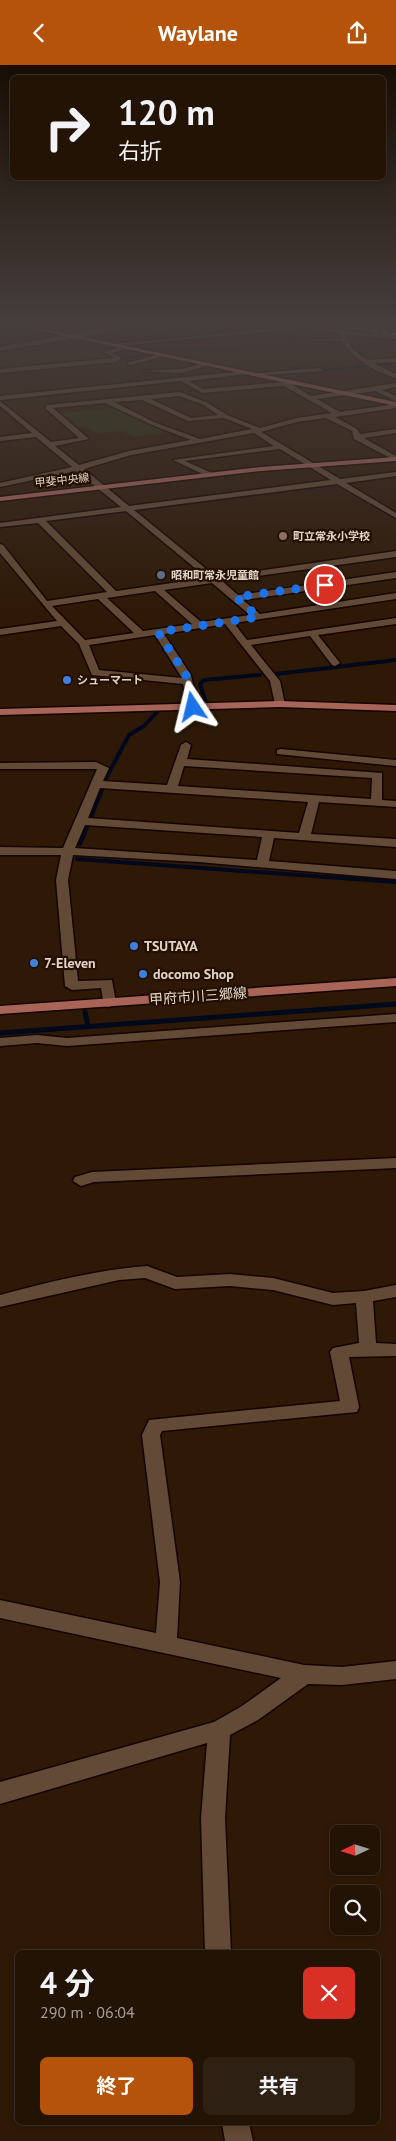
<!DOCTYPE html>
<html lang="ja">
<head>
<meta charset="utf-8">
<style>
  body { margin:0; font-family:"PT Sans","Noto Sans JP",sans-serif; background:#2e2013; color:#f1f3f6; height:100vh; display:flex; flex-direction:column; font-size:19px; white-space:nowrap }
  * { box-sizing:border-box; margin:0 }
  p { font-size:16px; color:#a29e9a }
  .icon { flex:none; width:28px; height:28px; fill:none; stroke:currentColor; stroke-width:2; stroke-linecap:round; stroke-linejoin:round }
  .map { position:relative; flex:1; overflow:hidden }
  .drawer { position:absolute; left:15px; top:1885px; width:365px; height:175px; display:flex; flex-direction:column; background:#221305; border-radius:8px; box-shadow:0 2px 8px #0003,0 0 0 1px #3f3227 }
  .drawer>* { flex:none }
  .hud { position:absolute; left:10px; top:10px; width:376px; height:105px; border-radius:8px; box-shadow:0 2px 8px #0003,0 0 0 1px #3f3227; background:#221305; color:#f1f3f6; overflow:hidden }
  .needle { width:32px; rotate:266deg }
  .tools { position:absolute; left:330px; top:1760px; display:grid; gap:10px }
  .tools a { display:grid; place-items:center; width:50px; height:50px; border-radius:8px; background:#221305; box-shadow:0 2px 8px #0003,0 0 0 1px #3f3227; font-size:25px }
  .pin { position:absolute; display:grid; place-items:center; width:42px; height:42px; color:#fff; margin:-21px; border:2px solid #fff; border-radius:50%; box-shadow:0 1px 5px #0007 }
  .me { position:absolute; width:55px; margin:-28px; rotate:350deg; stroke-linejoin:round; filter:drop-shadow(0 0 4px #0008) }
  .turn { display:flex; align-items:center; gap:18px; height:105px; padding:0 25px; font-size:22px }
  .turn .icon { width:65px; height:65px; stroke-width:2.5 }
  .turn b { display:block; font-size:35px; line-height:42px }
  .round { display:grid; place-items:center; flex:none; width:52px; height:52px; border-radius:8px; background:#2e2013 }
  .overview { display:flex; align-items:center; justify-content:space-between; height:85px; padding:0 25px }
  h1 { font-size:30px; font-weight:700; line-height:38px }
  .cta { display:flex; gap:10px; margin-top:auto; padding:10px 25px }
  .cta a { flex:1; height:58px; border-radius:8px; background:#b45309; color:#fff; font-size:20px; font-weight:700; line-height:58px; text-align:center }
  .cta a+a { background:#2e2013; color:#f1f3f6 }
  header { display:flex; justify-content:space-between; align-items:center; height:65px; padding:0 25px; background:#b45309; color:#fff; font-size:22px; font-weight:700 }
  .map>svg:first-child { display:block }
</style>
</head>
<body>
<header><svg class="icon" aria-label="back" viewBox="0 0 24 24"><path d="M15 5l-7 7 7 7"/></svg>Waylane<svg class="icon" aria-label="share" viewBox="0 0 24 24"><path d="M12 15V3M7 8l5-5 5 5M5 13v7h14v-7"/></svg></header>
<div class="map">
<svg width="396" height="2076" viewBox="0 0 396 2076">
  <rect width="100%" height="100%" fill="#2e1907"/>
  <path fill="#2a2c0a" d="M 119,342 L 174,367 L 135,372 L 121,366 L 98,369 L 86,362 L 68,360 L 55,349 Z"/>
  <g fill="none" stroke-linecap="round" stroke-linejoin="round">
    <path stroke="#00081b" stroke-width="2" d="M 154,274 L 162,268 L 280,258
      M 150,277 L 145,281 L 147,284 L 238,287
      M 112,296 L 146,289
      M 289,302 L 305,306
      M 316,306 L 396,298"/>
    <path stroke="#00081b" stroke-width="4" d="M 276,609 L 396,595
      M 202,638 L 206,638 L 200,619 L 204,615 L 260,610
      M 105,715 L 129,670 L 144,661 L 157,647
      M 91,752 L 103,722
      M 80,779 L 89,758
      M 77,794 L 396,817"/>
    <path stroke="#00081b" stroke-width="5" d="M 85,947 L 88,962
      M 0,968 L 396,939"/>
    <g stroke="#150400" stroke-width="3">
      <path id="minor" d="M 134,257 L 146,257 L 101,269 L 0,286 L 0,282 Z
        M 199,257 L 233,259 L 236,261 L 224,264 Z
        M 299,258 L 342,266 L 396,270 L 396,274 L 346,270 L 352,283 L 367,295 L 396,293 L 396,297 L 373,298 L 396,309 L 396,313 C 374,306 355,296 342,276 L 285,274 L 341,274 L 340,269 L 308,263 L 108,282 L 105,280 L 297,261 Z
        M 0,260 L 20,261 L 0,264 Z
        M 120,282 L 122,285 L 113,288 L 121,293 L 116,297 L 0,308 L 0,304 L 114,293 L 104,287 Z
        M 160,289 L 162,292 L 130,300 L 127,298 Z
        M 204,298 L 206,301 L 182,308 L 142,306 L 182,304 Z
        M 320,303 L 322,306 L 252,311 L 249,309 Z
        M 245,306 L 247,309 L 189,316 L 203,324 L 296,316 L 298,319 L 293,320 L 311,331 L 396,318 L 396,322 L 382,325 L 396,331 L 396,336 L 375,326 L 317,334 L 340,347 L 396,339 L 396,343 L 335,352 L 357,364 L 360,369 L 396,364 L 396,368 L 364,373 L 396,391 L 396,396 L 354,374 L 352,366 L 326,353 L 297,357 L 261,367 L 340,414 L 396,407 L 396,411 L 346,418 L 396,448 L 396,453 L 337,419 L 134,445 L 216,512 L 396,486 L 396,492 L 222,516 L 238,530 L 396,507 L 396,513 L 243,535 L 260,549 L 396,528 L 396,534 L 234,558 L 247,575 L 396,553 L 396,559 L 318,570 L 340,598 L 335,601 L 332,600 L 310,571 L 251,580 L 280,616 L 285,639 L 280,642 L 275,639 L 270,616 L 225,559 L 164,569 L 191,610 L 198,642 L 193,645 L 188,642 L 183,619 L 92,610 L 79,579 L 61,561 L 0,570 L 0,564 L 57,556 L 0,488 L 0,479 L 3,480 L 47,536 L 107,527 L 38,458 L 0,462 L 0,458 L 121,442 L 76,406 L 0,422 L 0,418 L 72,402 L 36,372 L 0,376 L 0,372 L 32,368 L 0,341 L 0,336 L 51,377 L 79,373 L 45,343 L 47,340 L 180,327 L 208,338 L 227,350 L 260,363 L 297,353 L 332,348 L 284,321 L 202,328 L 181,316 L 0,335 L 0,331 ZM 179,331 L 204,340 L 218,350 L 191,353 L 151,334 ZM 142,335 L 188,356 L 224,353 L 252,364 L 200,374 L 156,358 L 114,337 ZM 105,338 L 152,360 L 191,375 L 129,386 L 79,400 L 55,381 L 89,374 L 53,343 ZM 254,368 L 274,381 L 173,395 L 209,412 L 213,410 L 212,408 L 185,396 L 280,384 L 331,415 L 129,441 L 84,404 L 131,390 ZM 126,446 L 207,513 L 116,526 L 46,456 ZM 212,518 L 250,550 L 201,557 L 164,525 ZM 155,526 L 192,559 L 143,566 L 107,533 ZM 98,534 L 134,568 L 85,575 L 52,541 ZM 155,570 L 182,613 L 99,605 L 89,580 Z
        M 186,677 L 191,680 L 187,694 L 382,708 L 382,735 L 396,736 L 396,742 L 319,737 L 311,769 L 396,774 L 396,782 L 274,773 L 269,796 L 396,806 L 396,814 L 198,797 L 73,790 L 68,815 L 78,916 L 112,915 L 116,938 L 109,942 L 104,941 L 101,923 L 72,925 L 65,921 L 56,815 L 61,790 L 0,790 L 0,782 L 63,783 L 97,704 L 0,704 L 0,698 L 96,697 L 109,703 L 103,716 L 167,720 L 181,680 ZM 184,701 L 372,713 L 371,734 L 178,721 ZM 100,723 L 308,737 L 299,768 L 88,753 ZM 85,760 L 262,772 L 257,795 L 75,783 Z
        M 281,684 L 396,695 L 396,701 L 277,689 L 277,685 Z
        M 396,949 L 396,957 L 67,981 L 37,978 L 0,981 L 0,973 L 37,970 L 67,973 Z
        M 396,1093 L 396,1103 L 94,1117 L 81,1121 L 73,1116 L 75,1112 L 92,1107 Z
        M 147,1201 L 177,1212 L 230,1209 L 273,1213 L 333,1228 L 364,1226 L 396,1220 L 396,1232 L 373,1236 L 376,1278 L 396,1279 L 396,1291 L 349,1292 L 359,1342 L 357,1347 L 162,1366 L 160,1370 L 180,1517 L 177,1573 L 304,1600 L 342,1602 L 396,1596 L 396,1614 L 342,1620 L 308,1619 L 258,1655 L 230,1670 L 225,1753 L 231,1888 L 205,1888 L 201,1753 L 207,1678 L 0,1739 L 0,1717 L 214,1657 L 242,1641 L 281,1613 L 0,1553 L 0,1535 L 156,1568 L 160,1517 L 142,1370 L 149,1355 L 340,1336 L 330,1287 L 333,1283 L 359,1278 L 356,1238 L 333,1240 L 273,1225 L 230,1221 L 175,1224 L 145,1213 L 119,1215 L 0,1242 L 0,1230 C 48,1217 97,1205 147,1201 Z
        M 222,2058 L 249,2058 L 253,2076 L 225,2076 Z"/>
    </g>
    <g stroke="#150400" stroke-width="3">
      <path id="major" d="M 0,257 L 10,257 L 396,337 L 396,341 Z
        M 396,392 L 396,396 L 261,406 L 0,436 L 0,432 L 261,402 Z
        M 280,636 L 396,640 L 396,646 L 280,642 L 0,650 L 0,644 Z
        M 396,913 L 396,921 L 0,949 L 0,941 Z"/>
    </g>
    <use href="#minor" fill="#624a36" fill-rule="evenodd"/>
    <use href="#major" fill="#a86458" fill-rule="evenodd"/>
    <g stroke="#b8a89b" stroke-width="2.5">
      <path id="rail" d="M 318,257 L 396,269"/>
    </g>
    <use href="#rail" stroke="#241001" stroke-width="2" stroke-dasharray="5" stroke-linecap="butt"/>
  </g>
  <linearGradient id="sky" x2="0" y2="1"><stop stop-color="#190e04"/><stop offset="0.47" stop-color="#463e3c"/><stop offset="1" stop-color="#463e3c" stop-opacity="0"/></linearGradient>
  <rect width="396" height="548" fill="url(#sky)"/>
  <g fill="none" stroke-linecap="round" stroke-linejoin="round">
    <path stroke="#1a73e8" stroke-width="9" stroke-dasharray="0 16.2" d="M 193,642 L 186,610 L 158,567 L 258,552 L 236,532 L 325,520"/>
  </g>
  <circle fill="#8d6e63" stroke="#241001" stroke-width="2" cx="283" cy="471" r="5"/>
  <circle fill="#5c6f8a" stroke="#241001" stroke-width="2" cx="161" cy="510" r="5"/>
  <g fill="#3f7fe0" stroke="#241001" stroke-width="2">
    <circle cx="67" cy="615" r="5"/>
    <circle cx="134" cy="881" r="5"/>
    <circle cx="34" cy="898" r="5"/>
    <circle cx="143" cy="909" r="5"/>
  </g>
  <g text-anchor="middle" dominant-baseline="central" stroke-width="4.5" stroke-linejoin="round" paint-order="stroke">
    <g font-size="11" fill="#e2d3c8" stroke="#241001">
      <text transform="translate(62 415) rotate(-6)">甲斐中央線</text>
    </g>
    <g font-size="11" font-weight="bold" fill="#e2d3c8" stroke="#241001" text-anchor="start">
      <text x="293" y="471">町立常永小学校</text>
      <text x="171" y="510">昭和町常永児童館</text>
      <text x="77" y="615">シューマート</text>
    </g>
    <g font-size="14" font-weight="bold" fill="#e2d3c8" stroke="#241001" text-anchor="start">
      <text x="144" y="881">TSUTAYA</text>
      <text x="44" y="898">7-Eleven</text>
      <text x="153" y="909">docomo Shop</text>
    </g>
    <g font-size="14" fill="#e2d3c8" stroke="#241001">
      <text transform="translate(198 931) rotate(-4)">甲府市川三郷線</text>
    </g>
  </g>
</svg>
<div class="tools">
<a><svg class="needle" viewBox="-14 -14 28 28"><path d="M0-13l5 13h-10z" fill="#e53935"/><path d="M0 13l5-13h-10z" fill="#a29e9a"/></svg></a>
<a><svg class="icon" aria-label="search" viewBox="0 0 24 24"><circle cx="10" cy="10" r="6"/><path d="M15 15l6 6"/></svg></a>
</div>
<div class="pin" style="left:325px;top:520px;background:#d93025"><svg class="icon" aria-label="arrive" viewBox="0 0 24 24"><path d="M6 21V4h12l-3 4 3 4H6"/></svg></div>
<svg class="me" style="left:193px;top:642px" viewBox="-20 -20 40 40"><path d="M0-17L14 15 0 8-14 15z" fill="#1a73e8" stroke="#fff" stroke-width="4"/></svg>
<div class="hud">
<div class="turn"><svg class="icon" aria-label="right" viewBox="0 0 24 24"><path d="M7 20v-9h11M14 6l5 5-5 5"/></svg><div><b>120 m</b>右折</div></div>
</div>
<section class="drawer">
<div class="overview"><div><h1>4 分</h1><p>290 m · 06:04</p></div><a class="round" style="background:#d93025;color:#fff"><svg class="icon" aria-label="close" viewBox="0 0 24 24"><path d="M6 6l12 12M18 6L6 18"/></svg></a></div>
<div class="cta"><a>終了</a><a>共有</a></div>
</section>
</div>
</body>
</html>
